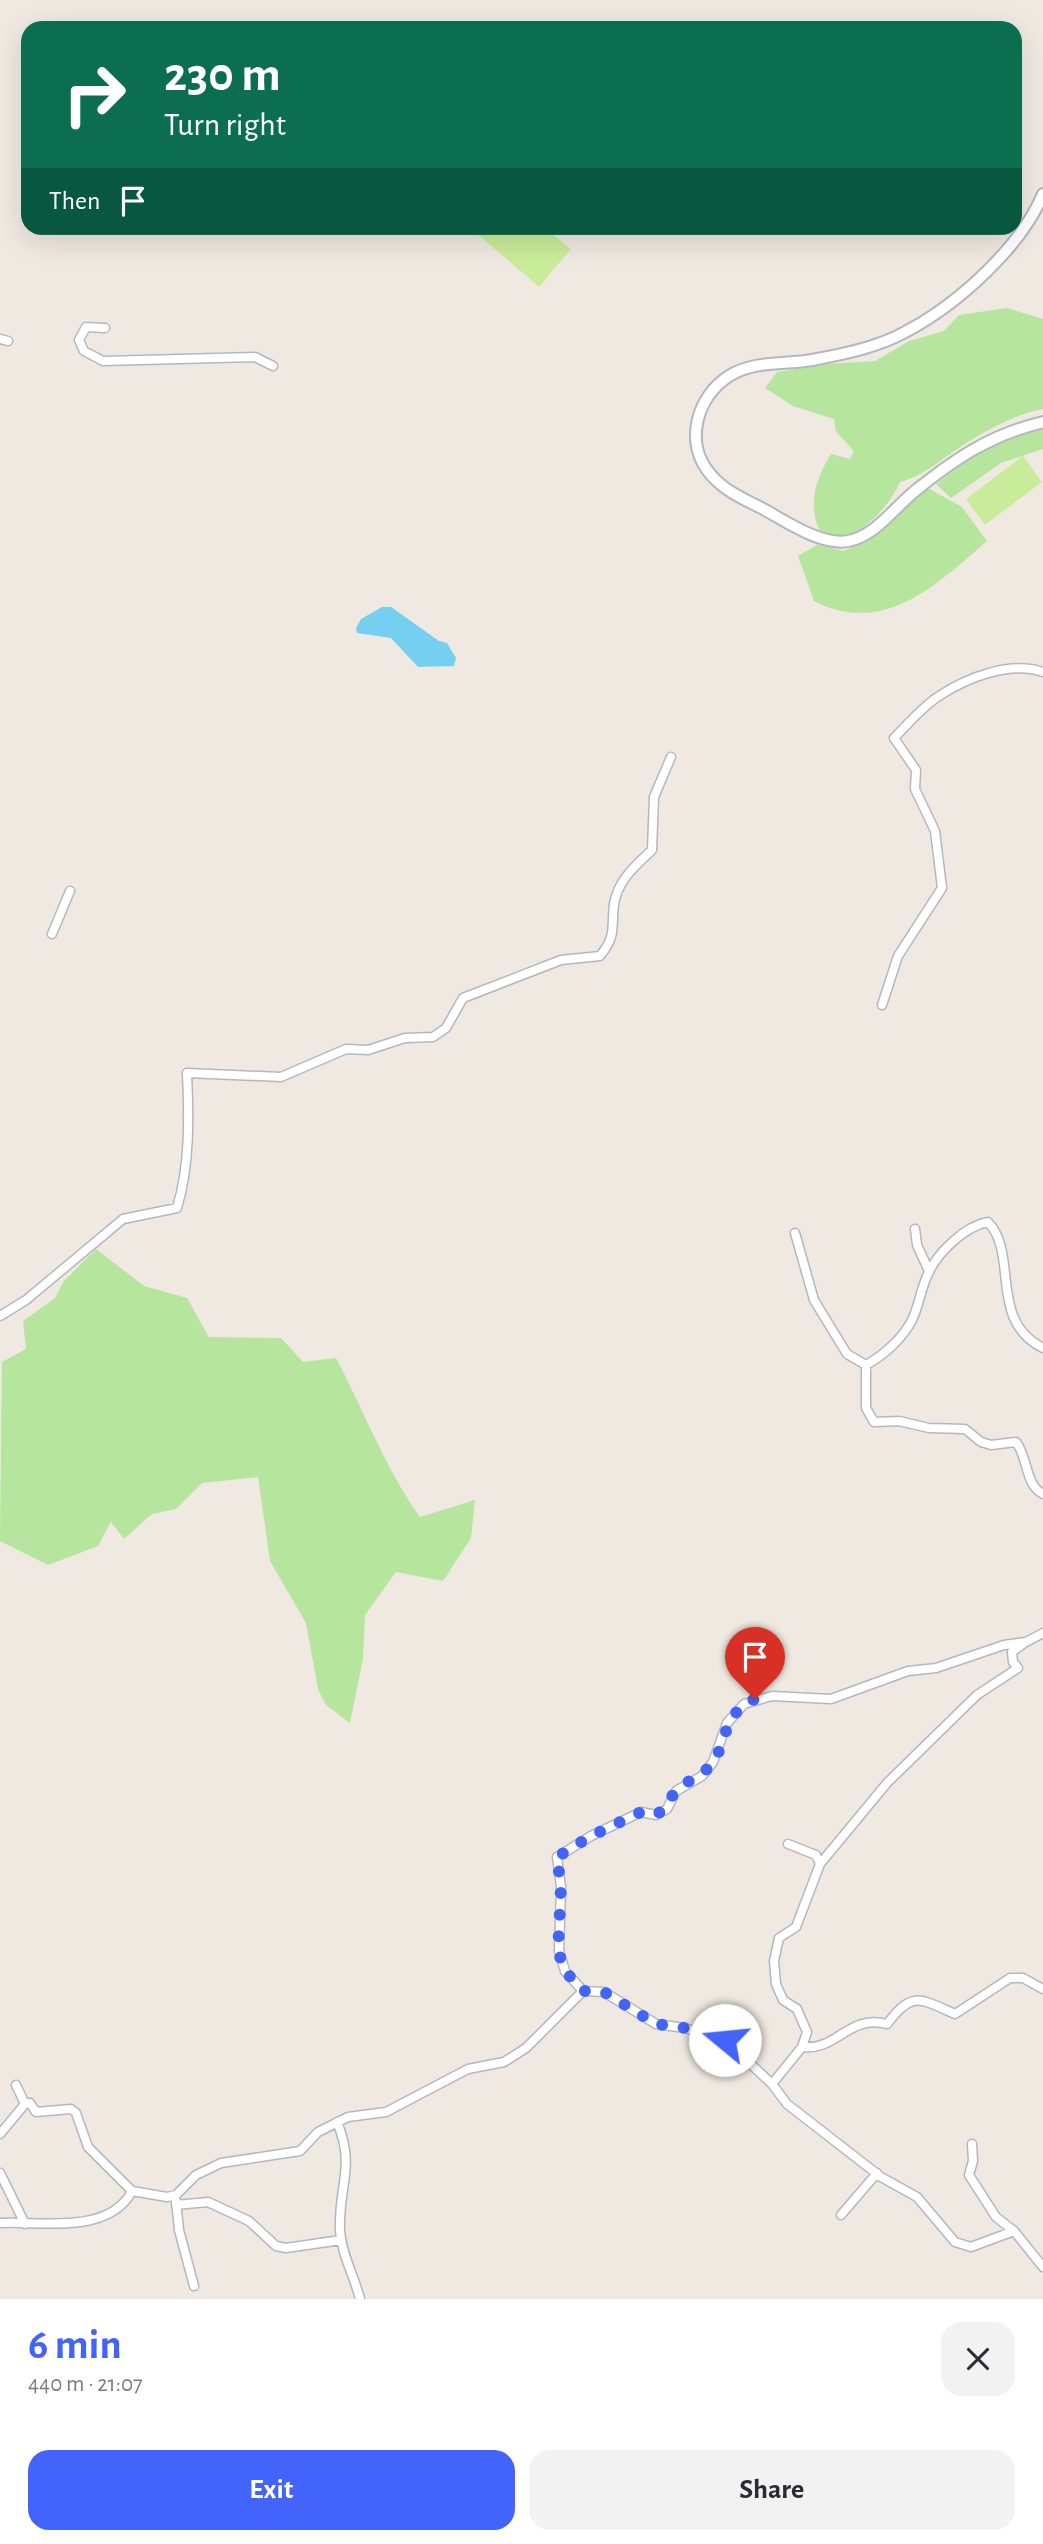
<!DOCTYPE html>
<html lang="en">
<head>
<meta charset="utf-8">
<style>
  body { margin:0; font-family:"Alegreya Sans",sans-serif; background:#f2f2f3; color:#2b2b33; height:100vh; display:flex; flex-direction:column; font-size:26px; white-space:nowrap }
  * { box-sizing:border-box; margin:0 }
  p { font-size:23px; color:#7c7c81 }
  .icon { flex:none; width:38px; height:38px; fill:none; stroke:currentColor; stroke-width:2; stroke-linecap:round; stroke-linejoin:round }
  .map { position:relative; height:2299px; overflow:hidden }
  .drawer { display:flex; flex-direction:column; background:#fff; flex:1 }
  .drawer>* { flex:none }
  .top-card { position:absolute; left:21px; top:21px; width:1001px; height:214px; border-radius:21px; box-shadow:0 7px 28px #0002; background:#0b6e4f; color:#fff; overflow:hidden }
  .pin { position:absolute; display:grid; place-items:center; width:60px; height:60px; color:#fff; margin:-72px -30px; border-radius:50% 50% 50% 0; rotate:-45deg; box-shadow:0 0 7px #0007 }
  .pin .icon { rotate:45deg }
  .me { position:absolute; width:77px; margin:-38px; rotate:287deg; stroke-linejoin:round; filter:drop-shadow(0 0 5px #0008) }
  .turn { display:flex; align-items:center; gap:24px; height:147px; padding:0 28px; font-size:32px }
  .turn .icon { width:91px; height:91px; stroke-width:2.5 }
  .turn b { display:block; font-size:49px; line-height:60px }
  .then { display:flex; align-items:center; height:66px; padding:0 28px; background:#0003; gap:14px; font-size:26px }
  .round { display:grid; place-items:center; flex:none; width:74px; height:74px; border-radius:21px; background:#f2f2f3 }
  .summary { display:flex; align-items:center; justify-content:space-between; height:119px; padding:0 28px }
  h1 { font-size:42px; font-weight:600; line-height:52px; color:#4264fb }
  .cta { display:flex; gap:14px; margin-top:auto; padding:14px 28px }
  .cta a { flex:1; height:80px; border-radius:21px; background:#4264fb; color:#fff; font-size:28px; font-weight:600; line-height:80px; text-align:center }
  .cta a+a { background:#f2f2f3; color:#2b2b33 }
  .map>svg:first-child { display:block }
</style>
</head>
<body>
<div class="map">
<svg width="1043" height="2299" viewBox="0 0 1043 2299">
  <rect width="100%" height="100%" fill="#efe9e1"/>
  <path fill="#b6e59e" d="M 1007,308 L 1043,319 L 1043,409 C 1012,415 979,434 953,452 C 935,464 922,476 900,482 C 890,504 868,531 841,536 C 835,537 826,533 820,531 C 807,505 816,478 831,454 L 850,459 L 854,451 L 836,432 L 834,419 L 793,406 L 765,388 L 777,372 L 828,364 L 875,361 L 909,341 L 944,331 L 959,315 Z
    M 1043,420 L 1043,449 L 1001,463 L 951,498 L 936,484 L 988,445 Z
    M 926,487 L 962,507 L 987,541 C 936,585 884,637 814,601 L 798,556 L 817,545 L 844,551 L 881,532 Z
    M 96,1249 L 144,1286 L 187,1298 L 209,1337 L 281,1338 L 303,1362 L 336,1358 C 364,1411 385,1468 420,1517 L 475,1500 L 471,1538 L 443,1581 L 396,1572 L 365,1615 L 363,1658 L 350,1723 L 326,1705 L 318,1689 L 306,1623 L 270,1561 L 258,1477 L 202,1483 L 176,1509 L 152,1514 L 124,1539 L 111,1522 L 98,1546 L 48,1565 L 0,1541 L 2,1362 L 26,1349 L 23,1321 L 55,1298 L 64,1281 Z"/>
  <path fill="#c9ec9a" d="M 479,228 L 545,228 L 571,249 L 539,287 L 475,232 Z
    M 1023,456 L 1042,482 L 985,525 L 966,499 Z"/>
  <path fill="#75cff0" d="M 382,607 L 391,607 L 439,641 L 447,643 L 456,658 L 454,666 L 418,667 L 391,638 L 357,633 L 356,628 L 361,619 Z"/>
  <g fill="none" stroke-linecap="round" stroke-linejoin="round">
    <g stroke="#b4b7c1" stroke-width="11">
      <path id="street" d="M 105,328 L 86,327 L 79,340 L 84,351 L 103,361 L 255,357 L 273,366
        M 0,339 L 8,341
        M 52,934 L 70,891
        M 882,1005 L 898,956 L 942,888 L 935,831 L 915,789 L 916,770 L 894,738 C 908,724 922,707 939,696 C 968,677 1010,661 1043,672
        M 915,1229 L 917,1245 L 929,1271
        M 795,1233 L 814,1300 L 847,1354 L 866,1365 C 884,1355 903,1338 912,1320 C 919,1306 921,1288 928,1274 C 937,1253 965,1226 988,1222 C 1019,1254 988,1321 1043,1348
        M 0,1316 L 26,1300 L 123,1219 L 177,1208 C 190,1165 189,1118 187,1073 L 281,1077 L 346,1049 L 368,1050 L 405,1038 L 433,1037 L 446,1028 L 463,998 L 561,960 L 600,956 C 617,935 611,928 614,904 C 618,880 636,865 652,850 L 654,797 L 671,757
        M 866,1365 L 866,1408 L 874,1422 L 899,1421 L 929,1428 L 965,1429 L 981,1442 L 991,1445 L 1016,1442 C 1028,1457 1025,1485 1043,1494
        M 788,1844 L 816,1855 L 820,1864 L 796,1927 L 779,1938 L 774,1961 L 776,1984 L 783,2000 L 797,2009 L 807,2032 L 802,2047
        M 820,1864 L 887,1783 L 977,1695 L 1018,1668 L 1013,1662 L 1012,1652 L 1024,1643
        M 583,1991 L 565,1971 L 559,1951 L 561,1887 L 557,1857 L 591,1836 L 641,1812 L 656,1815 L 667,1809 L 676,1791 L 702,1776 L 713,1762 L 727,1723 L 744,1704 L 772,1696 L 831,1699 L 908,1671 L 936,1668 L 1004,1645 L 1026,1642 L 1043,1633
        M 772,2084 L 802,2047 C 838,2051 848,2014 887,2024 C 912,1991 919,1998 955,2014 L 1010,1978 L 1023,1978 L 1043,1989
        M 25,2104 L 30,2103 L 36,2112 L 71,2109 L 76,2113 L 88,2147 L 132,2191
        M 337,2122 C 356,2167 338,2186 340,2231 C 342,2256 354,2275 360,2299
        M 0,2134 L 25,2104 L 16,2085
        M 972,2144 L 973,2161 L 969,2175 L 996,2217 L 1014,2231
        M 0,2173 L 25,2224
        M 176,2201 L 179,2230 L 194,2286
        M 176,2205 L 208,2202 L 249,2221 L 276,2246 L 286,2248 L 341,2240
        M 841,2215 L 877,2173
        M 0,2223 C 42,2221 109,2235 132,2191 L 167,2197 L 176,2195 L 196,2175 L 221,2163 L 300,2151 L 318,2132 L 348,2117 L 386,2112 L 468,2069 L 504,2062 L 526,2048 L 583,1991 L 604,1992 L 656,2024 L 685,2028 L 725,2040 L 772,2084 L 787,2104 L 881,2177 L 917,2197 L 955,2242 L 971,2247 L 1014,2231 L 1043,2267"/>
    </g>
    <g stroke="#b4b7c1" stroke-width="14">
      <path id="secondary" d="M 1043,194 C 1021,247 958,304 907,331 C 879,347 844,354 812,360 C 785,365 754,360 729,376 C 696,397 683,445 712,476 C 726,492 746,500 765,510 C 787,522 822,546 848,541 C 875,536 894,508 915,491 C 956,458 990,435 1043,422"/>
    </g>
    <use href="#street" stroke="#fff" stroke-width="8"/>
    <use href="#secondary" stroke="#fff" stroke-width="10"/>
  </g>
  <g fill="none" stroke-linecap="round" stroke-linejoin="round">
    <path stroke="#4264fb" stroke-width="12" stroke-dasharray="0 21.6" d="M 725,2040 L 685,2028 L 656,2024 L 604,1992 L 583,1991 L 565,1971 L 558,1951 L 561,1887 L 557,1857 L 591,1836 L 641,1812 L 656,1815 C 667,1808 668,1800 676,1791 C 687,1780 701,1777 711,1765 C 730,1739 720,1716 755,1699"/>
  </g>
</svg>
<div class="pin" style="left:755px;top:1699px;background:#d93025"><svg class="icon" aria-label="arrive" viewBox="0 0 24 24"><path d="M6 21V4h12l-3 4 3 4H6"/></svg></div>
<svg class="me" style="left:725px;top:2040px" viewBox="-20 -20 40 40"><circle r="19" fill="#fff"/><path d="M0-13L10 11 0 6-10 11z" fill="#4264fb"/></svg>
<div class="top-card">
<div class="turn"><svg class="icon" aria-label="right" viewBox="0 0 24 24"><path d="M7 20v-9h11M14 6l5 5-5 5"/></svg><div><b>230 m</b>Turn right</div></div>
<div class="then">Then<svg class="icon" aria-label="arrive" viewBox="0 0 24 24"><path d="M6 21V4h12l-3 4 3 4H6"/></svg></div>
</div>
</div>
<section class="drawer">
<div class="summary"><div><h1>6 min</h1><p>440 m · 21:07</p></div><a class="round"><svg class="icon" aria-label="close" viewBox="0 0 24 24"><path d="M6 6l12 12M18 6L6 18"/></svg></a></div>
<div class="cta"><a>Exit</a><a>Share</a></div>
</section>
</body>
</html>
